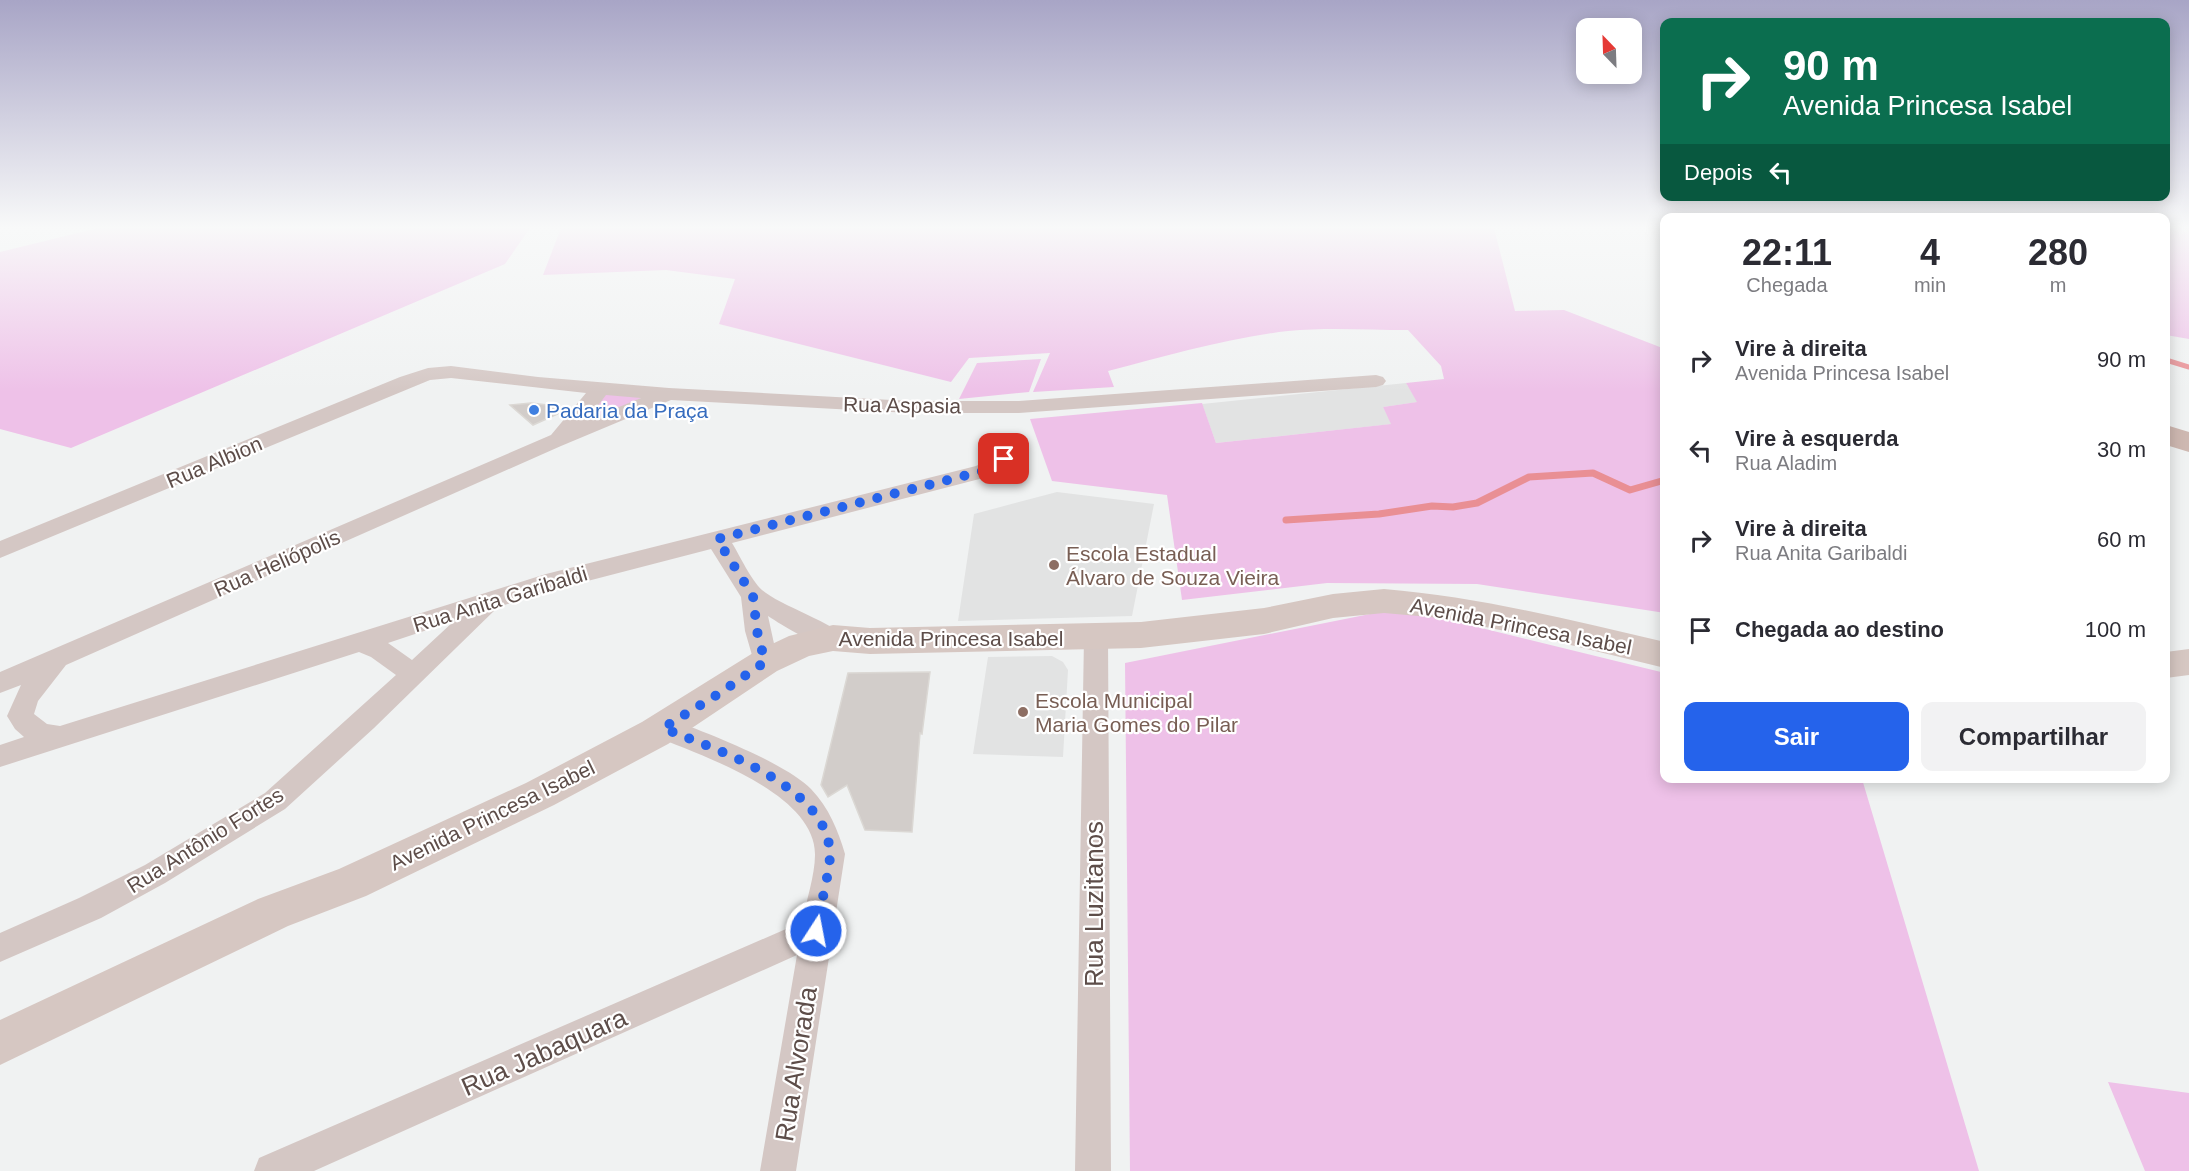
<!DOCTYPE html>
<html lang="pt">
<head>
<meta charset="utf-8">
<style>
  body { margin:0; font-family:Arial,sans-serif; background:#f2f2f3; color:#2b2b33; height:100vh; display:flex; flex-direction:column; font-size:22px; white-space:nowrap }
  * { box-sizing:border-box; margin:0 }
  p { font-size:20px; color:#7c7c81 }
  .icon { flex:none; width:33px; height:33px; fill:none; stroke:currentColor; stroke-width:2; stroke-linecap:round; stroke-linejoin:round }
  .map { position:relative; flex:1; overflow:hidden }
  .drawer { position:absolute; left:1660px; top:213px; width:510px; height:570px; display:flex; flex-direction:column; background:#fff; border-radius:12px; box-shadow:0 3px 15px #0003 }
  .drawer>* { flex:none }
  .banner { position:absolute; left:1660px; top:18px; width:510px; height:183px; border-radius:12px; box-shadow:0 3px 15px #0003; background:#0b6e4f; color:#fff; overflow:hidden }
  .needle { width:39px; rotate:337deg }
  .controls { position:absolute; left:1576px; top:18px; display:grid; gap:12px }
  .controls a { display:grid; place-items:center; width:66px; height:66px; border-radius:12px; background:#fff; box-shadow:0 3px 15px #0003; font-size:30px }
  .pin { position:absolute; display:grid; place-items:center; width:51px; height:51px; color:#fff; margin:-26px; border-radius:12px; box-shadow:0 3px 9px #0006 }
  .me { position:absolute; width:66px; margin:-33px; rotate:11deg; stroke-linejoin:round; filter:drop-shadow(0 0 4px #0008) }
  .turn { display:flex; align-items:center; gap:21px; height:126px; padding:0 24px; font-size:27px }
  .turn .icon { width:78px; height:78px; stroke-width:2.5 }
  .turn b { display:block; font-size:42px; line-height:51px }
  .then { display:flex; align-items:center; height:57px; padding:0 24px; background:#0003; gap:12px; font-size:22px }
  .eta { display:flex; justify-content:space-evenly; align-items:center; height:102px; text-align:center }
  .eta b { font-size:36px; font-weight:600; line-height:42px }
  .primary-button { display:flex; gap:12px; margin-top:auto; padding:12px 24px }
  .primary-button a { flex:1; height:69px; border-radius:12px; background:#2563eb; color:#fff; font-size:24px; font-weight:600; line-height:69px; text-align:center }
  .primary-button a+a { background:#f2f2f3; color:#2b2b33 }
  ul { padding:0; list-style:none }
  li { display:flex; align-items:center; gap:18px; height:90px; padding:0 24px }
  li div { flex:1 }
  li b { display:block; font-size:22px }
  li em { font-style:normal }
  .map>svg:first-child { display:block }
</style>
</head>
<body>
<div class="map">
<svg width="2189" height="1171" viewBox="0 0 2189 1171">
  <rect width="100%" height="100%" fill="#f0f2f2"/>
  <path fill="#e2e3e3" d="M 1406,383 L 1418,402 L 1383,407 L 1392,424 L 1216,443 L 1202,404 Z
    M 1057,492 L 1154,504 L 1132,616 L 958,621 L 974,514 Z
    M 1052,656 L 1063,662 L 1068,670 L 1063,757 L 973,754 L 988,657 Z"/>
  <path fill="#eec1e8" d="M 98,228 L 530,228 L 505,264 L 71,448 L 0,429 L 0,252 Z
    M 561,228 L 1494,228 L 1515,311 L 1564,310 L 1665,349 L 1665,613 L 1477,584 L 1327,583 L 1182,600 L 1167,495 L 1052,481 L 1030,419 L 1202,403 L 1216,443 L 1391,424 L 1383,407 L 1417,402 L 1406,383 L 1444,379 L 1441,366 L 1408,330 C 1368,330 1328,327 1288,331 C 1227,338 1167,356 1108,371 L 1114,387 L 1033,392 L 1050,353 L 969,358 L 951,382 L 719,324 L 735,279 L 666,270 L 543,275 Z
    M 2166,228 L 2179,228 L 2189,232 L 2189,339 L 2166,335 Z
    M 1041,359 L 1029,392 L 959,399 L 977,363 Z
    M 604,392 L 648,395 L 568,431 Z
    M 1400,608 L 1665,673 L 1665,778 L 1862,779 L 1979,1171 L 1130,1171 L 1125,663 Z
    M 2108,1082 L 2189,1093 L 2189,1171 L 2145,1171 Z"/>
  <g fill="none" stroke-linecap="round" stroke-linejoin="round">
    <path stroke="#e98f94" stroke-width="5" d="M 2166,360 L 2189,367"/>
    <path stroke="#e98f94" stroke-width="7" d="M 1286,520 L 1379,514 L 1432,506 L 1453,507 L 1477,503 L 1529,477 L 1593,473 L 1630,490 L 1665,480"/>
  </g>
  <path fill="#d2cdca" stroke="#dbd8d4" stroke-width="1.5" d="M 531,403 L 571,408 L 533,425 L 510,405 Z
    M 930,672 L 922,734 L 920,733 L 912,832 L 865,830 L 847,785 L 828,797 L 821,785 L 848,673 Z"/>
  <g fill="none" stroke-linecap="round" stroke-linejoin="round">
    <path fill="#d4c7c4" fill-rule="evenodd" d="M 2183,228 L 2189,228 L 2189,232 Z"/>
    <path fill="#d4c7c4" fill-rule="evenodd" d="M 451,366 L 538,377 L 669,388 L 910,401 L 1019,401 L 1376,375 L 1383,377 L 1386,381 L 1383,385 L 1376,387 L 1019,413 L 910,413 L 671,400 L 561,446 L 66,665 L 38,701 L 34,714 L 47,724 L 60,726 L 546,574 L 976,466 L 1004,452 L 1012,454 L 1015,459 L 1008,468 L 991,476 L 732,543 C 740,556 751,580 762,590 C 779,605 838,625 846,638 L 842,645 C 822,651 785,627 768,616 L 778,662 L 774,669 L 765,672 L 756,669 L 745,631 L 741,597 L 711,549 L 549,591 L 498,607 L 374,728 L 285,809 L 165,883 L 101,918 L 0,962 L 0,933 L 79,898 L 145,865 L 265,793 L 396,675 L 371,657 L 359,652 L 0,767 L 0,745 L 24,737 L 15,729 L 7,716 L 21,685 L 0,693 L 0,672 L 551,435 L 586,393 L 451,378 L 430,380 L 0,558 L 0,541 L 400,377 L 428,368 ZM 606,395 L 641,398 L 587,420 ZM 454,621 L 412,660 L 388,643 Z
      M 1096,628 L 1105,630 L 1108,637 L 1111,1171 L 1075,1171 L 1084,637 L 1087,630 Z
      M 663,717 C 699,729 786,763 811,789 C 829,808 838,830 845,854 L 796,1171 L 760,1171 L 797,955 L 314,1171 L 254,1171 L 259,1158 L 802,922 C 806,902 815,875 815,855 C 816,793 700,755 654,736 L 650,728 L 654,720 Z"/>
    <path fill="#d6c7c2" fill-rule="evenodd" d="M 1384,589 C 1479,597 1572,620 1665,642 L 1665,668 L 1550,640 L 1441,618 L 1384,613 L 1333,618 L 1264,634 L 1141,648 L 870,654 L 833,651 L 809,656 L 777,671 L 668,744 L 554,805 L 366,896 L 288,926 L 0,1065 L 0,1020 L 258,899 L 339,869 L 526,783 L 642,722 L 753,653 L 789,636 L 833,625 L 870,628 L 1141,622 L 1264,608 L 1333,594 Z
      M 2189,649 L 2189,675 L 2166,678 L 2166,652 Z"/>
    <path fill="#ceb8b1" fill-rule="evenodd" d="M 2166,425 L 2189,432 L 2189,452 L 2166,445 Z"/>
  </g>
  <linearGradient id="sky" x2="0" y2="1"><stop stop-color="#a8a5c6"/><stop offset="0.58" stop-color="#f8f9f9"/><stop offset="1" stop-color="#f8f9f9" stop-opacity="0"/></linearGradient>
  <rect width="2189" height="392" fill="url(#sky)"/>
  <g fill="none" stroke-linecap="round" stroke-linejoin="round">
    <path stroke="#2563eb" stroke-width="10" stroke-dasharray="0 18" d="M 816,931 C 819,911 830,872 830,854 C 828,785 716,750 663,728 L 720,693 L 765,662 L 757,631 L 753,596 L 717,539 L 983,471 L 994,467 L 1004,459"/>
  </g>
  <circle fill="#3f7fe0" stroke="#fff" stroke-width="2" cx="534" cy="410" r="6"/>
  <g fill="#8d6e63" stroke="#fff" stroke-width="2">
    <circle cx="1054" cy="565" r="6"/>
    <circle cx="1023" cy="712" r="6"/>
  </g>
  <g text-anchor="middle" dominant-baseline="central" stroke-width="4.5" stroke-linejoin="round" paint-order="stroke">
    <g font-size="21" fill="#5d4d49" stroke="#fff">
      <text transform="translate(902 405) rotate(1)">Rua Aspasia</text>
      <text transform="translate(214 462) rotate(-23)">Rua Albion</text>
      <text transform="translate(277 563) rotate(-24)">Rua Heliópolis</text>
      <text transform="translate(500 599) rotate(-17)">Rua Anita Garibaldi</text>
      <text transform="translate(1521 626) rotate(11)">Avenida Princesa Isabel</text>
      <text x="951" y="638">Avenida Princesa Isabel</text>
      <text transform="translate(492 815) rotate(-26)">Avenida Princesa Isabel</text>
      <text transform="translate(205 840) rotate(-32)">Rua Antônio Fortes</text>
    </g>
    <g font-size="21" fill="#366cbe" stroke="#fff" text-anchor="start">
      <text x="546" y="410">Padaria da Praça</text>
    </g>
    <g font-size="21" fill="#785e54" stroke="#fff" text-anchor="start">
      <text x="1066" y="553">Escola Estadual<tspan x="1066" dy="24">Álvaro de Souza Vieira</tspan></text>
      <text x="1035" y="700">Escola Municipal<tspan x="1035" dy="24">Maria Gomes do Pilar</tspan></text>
    </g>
    <g font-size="26" fill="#5d4d49" stroke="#fff">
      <text transform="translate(1094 904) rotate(-90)">Rua Luzitanos</text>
      <text transform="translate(544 1052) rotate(-24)">Rua Jabaquara</text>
      <text transform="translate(796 1064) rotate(-81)">Rua Alvorada</text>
    </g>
  </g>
</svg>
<div class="controls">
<a><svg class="needle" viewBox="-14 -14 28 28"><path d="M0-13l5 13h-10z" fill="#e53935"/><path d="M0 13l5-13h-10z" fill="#7c7c81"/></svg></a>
</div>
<div class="pin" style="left:1004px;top:459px;background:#d93025"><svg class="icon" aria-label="arrive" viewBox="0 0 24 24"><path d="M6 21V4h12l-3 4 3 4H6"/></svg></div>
<svg class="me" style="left:816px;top:931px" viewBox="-20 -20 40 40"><circle r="17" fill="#2563eb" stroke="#fff" stroke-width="3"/><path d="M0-11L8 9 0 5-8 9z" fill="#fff"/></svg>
<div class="banner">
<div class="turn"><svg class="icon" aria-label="right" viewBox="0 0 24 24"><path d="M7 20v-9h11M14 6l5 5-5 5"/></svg><div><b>90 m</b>Avenida Princesa Isabel</div></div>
<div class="then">Depois<svg class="icon" aria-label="left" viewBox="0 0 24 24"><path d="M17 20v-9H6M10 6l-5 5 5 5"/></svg></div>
</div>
<section class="drawer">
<div class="eta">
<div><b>22:11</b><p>Chegada</p></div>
<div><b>4</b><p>min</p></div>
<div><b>280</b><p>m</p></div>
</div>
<ul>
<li><svg class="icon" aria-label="right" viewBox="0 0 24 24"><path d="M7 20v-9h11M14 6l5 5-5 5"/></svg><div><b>Vire à direita</b><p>Avenida Princesa Isabel</p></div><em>90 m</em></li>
<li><svg class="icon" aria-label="left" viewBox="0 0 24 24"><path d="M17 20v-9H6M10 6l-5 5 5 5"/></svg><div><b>Vire à esquerda</b><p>Rua Aladim</p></div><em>30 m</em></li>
<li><svg class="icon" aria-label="right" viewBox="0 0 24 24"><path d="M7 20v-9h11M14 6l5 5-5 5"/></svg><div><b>Vire à direita</b><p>Rua Anita Garibaldi</p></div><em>60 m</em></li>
<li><svg class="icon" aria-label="arrive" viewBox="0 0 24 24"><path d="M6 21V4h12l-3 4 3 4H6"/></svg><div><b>Chegada ao destino</b></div><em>100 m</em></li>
</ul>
<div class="primary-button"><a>Sair</a><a>Compartilhar</a></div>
</section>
</div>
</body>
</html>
